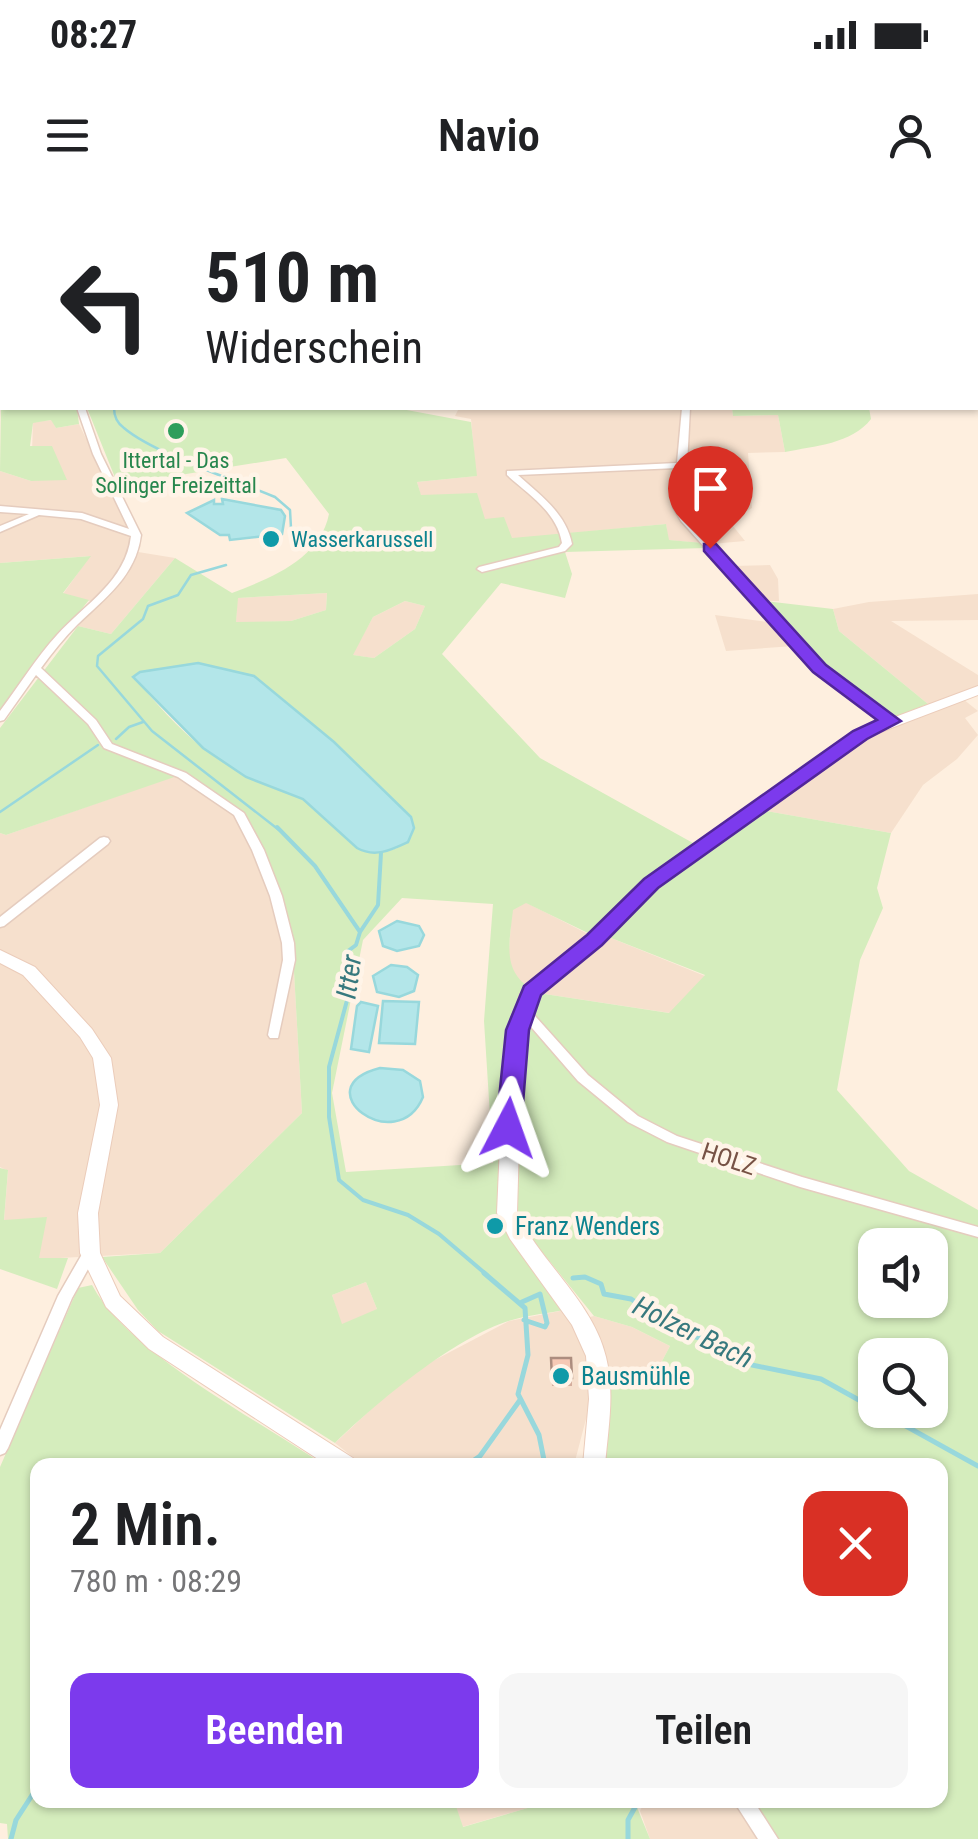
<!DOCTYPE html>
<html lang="de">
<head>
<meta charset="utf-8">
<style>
  body { margin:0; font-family:"Roboto Condensed",sans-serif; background:#f6f6f6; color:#202124; height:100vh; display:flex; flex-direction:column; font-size:38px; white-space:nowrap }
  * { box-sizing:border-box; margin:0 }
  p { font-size:32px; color:#757577 }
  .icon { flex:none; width:55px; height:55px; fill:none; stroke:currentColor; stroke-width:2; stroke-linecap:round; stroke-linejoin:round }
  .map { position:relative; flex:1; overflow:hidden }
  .side { position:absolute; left:30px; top:1258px; width:918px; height:350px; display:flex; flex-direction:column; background:#fff; border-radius:20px; box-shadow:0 2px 8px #0004 }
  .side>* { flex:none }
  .hud { position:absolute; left:0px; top:0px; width:980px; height:210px; box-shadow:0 2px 8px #0004; background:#fff; color:#202124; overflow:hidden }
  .fabs { position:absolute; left:858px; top:1028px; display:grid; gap:20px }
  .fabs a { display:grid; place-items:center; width:90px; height:90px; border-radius:20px; background:#fff; box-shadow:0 2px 8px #0004; font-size:50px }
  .pin { position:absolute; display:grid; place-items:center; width:85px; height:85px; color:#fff; margin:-102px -42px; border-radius:50% 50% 50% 0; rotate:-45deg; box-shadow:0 0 10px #0007 }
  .pin .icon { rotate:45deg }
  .me { position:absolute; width:110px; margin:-55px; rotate:4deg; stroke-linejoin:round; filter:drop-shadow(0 0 8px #0008) }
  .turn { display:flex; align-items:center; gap:35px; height:210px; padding:0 40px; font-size:45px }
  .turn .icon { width:130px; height:130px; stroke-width:2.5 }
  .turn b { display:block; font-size:70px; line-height:85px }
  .round { display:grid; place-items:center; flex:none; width:105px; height:105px; border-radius:20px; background:#f6f6f6 }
  .summary { display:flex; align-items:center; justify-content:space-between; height:170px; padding:0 40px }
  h1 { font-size:60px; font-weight:600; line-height:75px }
  .button { display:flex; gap:20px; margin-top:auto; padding:20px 40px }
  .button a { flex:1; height:115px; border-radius:20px; background:#7c3aed; color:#fff; font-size:40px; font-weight:600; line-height:115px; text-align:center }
  .button a+a { background:#f6f6f6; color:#202124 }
  .status { display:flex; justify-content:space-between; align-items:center; height:70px; padding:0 50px; background:#fff; direction:ltr }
  .status svg { height:28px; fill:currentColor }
  header { display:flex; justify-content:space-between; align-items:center; height:130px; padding:0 40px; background:#fff; font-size:45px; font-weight:600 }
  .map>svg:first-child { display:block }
</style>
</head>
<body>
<div class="status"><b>08:27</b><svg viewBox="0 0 49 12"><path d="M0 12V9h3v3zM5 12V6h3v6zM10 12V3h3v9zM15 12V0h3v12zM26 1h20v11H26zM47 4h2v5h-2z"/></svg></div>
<header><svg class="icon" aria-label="menu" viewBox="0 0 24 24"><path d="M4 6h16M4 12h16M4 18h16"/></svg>Navio<svg class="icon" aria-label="person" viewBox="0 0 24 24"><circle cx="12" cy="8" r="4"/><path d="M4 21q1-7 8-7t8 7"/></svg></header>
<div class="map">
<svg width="978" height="1639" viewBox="0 0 978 1639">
  <rect width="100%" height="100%" fill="#feefdf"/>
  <path fill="#f6e0cd" d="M 459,208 L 732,208 L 733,216 L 778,215 L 785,252 L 748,253 L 752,308 L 729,321 L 745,341 L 711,344 L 668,340 L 666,324 L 512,339 L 485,319 L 421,296 L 417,282 L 476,276 L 471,219 L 455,216 Z
    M 52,220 L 56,228 L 79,224 L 133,336 L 132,351 L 175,358 L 111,434 L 78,426 L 98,403 L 63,394 L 90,356 L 0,363 L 0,271 L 31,281 L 33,222 Z
    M 770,365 L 778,379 L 779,401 L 765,401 L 732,366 Z
    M 327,393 L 326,410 L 291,421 L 236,423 L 237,398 Z
    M 978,394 L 978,420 L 891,421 L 978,475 L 978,486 L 958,495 L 978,511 L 965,518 L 978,535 L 957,559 L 923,585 L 891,633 L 760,610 L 859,541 L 934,509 L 839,431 L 833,409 L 869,402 Z
    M 405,401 L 425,406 L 415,429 L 374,458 L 352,455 L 373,417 Z
    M 715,415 L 776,423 L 794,446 L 726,451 Z
    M 186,572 L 241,611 L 254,630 L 267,663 L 293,754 L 302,913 L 160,1053 L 39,1059 L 4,1021 L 8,971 L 0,967 L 0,633 L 6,635 Z
    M 525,702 L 600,740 L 606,736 L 705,776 L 670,813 L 538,793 L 520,783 L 508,762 L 512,710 Z
    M 366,1082 L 377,1109 L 429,1163 L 509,1121 L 565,1110 L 573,1121 L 594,1116 L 632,1127 L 670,1146 L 652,1180 L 612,1177 L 586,1219 L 574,1265 L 356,1265 L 358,1261 L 335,1243 L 382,1199 L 341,1124 L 332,1095 Z
    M 454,1600 L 536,1600 L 538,1605 L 462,1627 Z
    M 645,1600 L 735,1600 L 761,1639 L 650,1639 L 640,1611 Z"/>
  <path fill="#d5edbd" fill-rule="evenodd" d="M 2,136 L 2,208 L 77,208 L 79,224 L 56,228 L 51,220 L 33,223 L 30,246 L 52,246 L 67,280 L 31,281 L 0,271 Z
    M 87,208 L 396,208 L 471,222 L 477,276 L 417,282 L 421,295 L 477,293 L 485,319 L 504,317 L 512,338 L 666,324 L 669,340 L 703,343 L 706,348 L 565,352 L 572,374 L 565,398 L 501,383 L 442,454 L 540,558 L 693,643 L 633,690 L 592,735 L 526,703 L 513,710 C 509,746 501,774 538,793 L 669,813 L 705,775 L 606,736 L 666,679 L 760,610 L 891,633 L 877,688 L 883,708 L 860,760 L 837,890 L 909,971 L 978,1010 L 978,1639 L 775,1639 L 749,1600 L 940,1600 L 940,1265 L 604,1265 L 612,1177 L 652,1180 L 670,1146 L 632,1127 L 594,1116 L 534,1042 L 565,1110 C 548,1113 529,1115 512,1120 C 456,1136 376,1203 335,1243 L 158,1131 L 138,1110 L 102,1057 L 160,1053 L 302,913 L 293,754 L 267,663 L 254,630 L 241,611 L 186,573 L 6,635 L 0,633 L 0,528 L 78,426 L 111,434 L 175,358 L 232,393 C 271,378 320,359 329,314 L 286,258 L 118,285 ZM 327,393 L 326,410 L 291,421 L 236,422 L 238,398 ZM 405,401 L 425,406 L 415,429 L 374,458 L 353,455 L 373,417 ZM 134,476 L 254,476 L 334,542 L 411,617 C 414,628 415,637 404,644 C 357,674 336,617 301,598 C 267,579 239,576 204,549 C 179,529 153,501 134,476 ZM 402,698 L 493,704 L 484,821 L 493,963 L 346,972 L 332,893 L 363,740 ZM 875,1045 L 930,1045 L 930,1100 L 875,1100 ZM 366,1082 L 377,1109 L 342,1124 L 332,1095 ZM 875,1155 L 930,1155 L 930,1210 L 875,1210 Z
    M 732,208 L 869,208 L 871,219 C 852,244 814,246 785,252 L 778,215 L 733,216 Z
    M 91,356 L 63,393 L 89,400 L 0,510 L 0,363 Z
    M 765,401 L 833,409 L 839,431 L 928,504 L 895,517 L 885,513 L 819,464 L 792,428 Z
    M 0,968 L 8,970 L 4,1020 L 47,1017 L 39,1058 L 68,1058 L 57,1089 L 0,1069 Z
    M 92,1085 C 127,1152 258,1220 324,1265 L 38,1265 L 38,1600 L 454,1600 L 463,1627 L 538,1605 L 536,1600 L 634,1600 L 650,1639 L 8,1639 L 7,1624 L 0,1623 L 0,1267 L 78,1088 Z"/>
  <path fill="#b3e6e9" stroke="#98d8dc" stroke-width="2.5" d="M 222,299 L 281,310 L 285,316 L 282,334 L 230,340 L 229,335 L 220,335 L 187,313 L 214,300 L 214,304 L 223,304 Z
    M 198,463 L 254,476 L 334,542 L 411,617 L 414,628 L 408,642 C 391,650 375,658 357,648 L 303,599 L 246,577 L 203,548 L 133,477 L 140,472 Z
    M 397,721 L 419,726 L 424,735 L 419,746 L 397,751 L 383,746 L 379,731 Z
    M 391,765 L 407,767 L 418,775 L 414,791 L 399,797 L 377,792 L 373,776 Z
    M 383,801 L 419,802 L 415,844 L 379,843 Z
    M 361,802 L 378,806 L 369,852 L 351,849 L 357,806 Z
    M 380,868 L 403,870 L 420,881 L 423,897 C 397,959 302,888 380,868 Z"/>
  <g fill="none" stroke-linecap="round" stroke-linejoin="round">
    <path stroke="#98d8dc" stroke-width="2.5" d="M 594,0 L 598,2
      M 307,2 L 311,0
      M 952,2 L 959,0
      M 114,208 C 114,217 117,223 124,228 C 153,253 237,281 275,297 L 290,310 L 291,328
      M 226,365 L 191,375 L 178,395 L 148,406 L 143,419 L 98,456 L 97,466 L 152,531 L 279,630
      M 116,539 L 129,527 L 143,522
      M 0,612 L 98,545"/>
    <path stroke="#98d8dc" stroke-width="4" d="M 277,627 L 315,666 L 360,732 L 356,745 L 348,751 L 349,793 L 329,867 L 329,917 L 339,980 L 363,1000 L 408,1015 L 439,1034 L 487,1075
      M 360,732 L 378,705 L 381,653"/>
    <path stroke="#98d8dc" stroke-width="5" d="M 484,1073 L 525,1108 L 528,1155 L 518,1194 L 539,1235 L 545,1265
      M 573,1078 L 585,1077 L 601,1084 L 604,1094 L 631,1099 L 684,1134 L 716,1142 L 752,1165 L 821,1179 L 978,1266
      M 522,1102 L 540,1094 L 547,1123 L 545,1127 L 524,1120
      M 467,1265 L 480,1256 L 520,1200
      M 11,1639 L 16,1620 L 38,1586
      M 628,1639 L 628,1620 L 639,1600"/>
    <g stroke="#e5ccbe" stroke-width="3">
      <path id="street" d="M 164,0 L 171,0 L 169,2 L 163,2 Z
        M 0,23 L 2,23 L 2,27 L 0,27 Z
        M 0,120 L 2,120 L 2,126 L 0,126 Z
        M 77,208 L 85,208 L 101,254 L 141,335 C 136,376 105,398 77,425 C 64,438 52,453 41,468 L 96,520 L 112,544 L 186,573 L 244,613 L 264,650 L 282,696 L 294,743 L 295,760 L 278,838 L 270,838 L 268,835 L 283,760 L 282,743 L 270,696 L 252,650 L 234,615 L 178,577 L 104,548 L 88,524 L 36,475 L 4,520 L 0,521 L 0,511 C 19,486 36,458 57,435 C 85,404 126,381 131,336 L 81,319 L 39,315 L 0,332 L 0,326 L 29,314 L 0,312 L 0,306 L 82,313 L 129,329 L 93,254 Z
        M 682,208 L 690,208 L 687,265 L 683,307 L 688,318 L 824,467 L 895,519 L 895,523 L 887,523 L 816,471 L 681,321 L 673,307 L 677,268 L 518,275 C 540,295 566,313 572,344 L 565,351 L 482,372 L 477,369 L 479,367 L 559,347 L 562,343 C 557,312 529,295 507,275 L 507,271 L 677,263 Z
        M 104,637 L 108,638 L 110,641 L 108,644 L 4,726 L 0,727 L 0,717 L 100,638 Z
        M 523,806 L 527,807 L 588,875 L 638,916 L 677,936 L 802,977 L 978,1027 L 978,1037 L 800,987 L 667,942 L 628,922 L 578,881 L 519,813 L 517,810 L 519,807 Z
        M 90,1047 L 95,1049 L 97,1053 L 72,1098 L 8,1248 L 5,1253 L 0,1255 L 0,1230 L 58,1096 L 85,1049 Z
        M 733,1600 L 753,1600 L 778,1639 L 758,1639 Z"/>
    </g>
    <g stroke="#ebccba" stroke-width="2">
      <path id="secondary" d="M 978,486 L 978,495 L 865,538 L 657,688 L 601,744 L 537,797 L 527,830 L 521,876 L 517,1013 C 541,1063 593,1102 606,1157 C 615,1192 608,1230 605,1265 L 583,1265 L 589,1199 L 586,1156 L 572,1125 L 510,1039 L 497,1013 L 503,876 L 509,830 L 520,794 L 589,736 L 645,680 L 855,532 Z
        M 0,750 L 35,767 L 92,829 L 111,858 L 118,905 L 98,1013 L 100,1053 L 120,1096 L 163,1137 L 353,1258 L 356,1265 L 327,1265 L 149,1149 L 106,1107 L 80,1053 L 78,1013 L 100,905 L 93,858 L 80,837 L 23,775 L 0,763 Z"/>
    </g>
    <use href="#street" fill="#fff" fill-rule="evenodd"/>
    <use href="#secondary" fill="#fff" fill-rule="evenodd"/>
  </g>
  <path fill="#d4ad9c" d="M 551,1166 L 572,1178 L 572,1186 L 552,1186 Z"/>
  <path fill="#f6c9b5" stroke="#ac8d7f" stroke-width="2.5" d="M 551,1158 L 571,1158 L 572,1178 L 552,1178 Z"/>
  <path fill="#7c3aed" stroke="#51269a" stroke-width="2.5" d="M 704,344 L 716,344 L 826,465 L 901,521 L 867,539 L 658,688 L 602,745 L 541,795 L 529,830 L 521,928 L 517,935 L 500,935 L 496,928 L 506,830 L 524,786 L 587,735 L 644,679 L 853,531 L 877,520 L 813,472 L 704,351 Z"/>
  <circle fill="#2e9e5b" stroke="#fff4e8" stroke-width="4" cx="176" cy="231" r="10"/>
  <g fill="#0f9aa8" stroke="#fff4e8" stroke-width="4">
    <circle cx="271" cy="339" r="10"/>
    <circle cx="495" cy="1026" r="10"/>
    <circle cx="561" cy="1176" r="10"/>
  </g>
  <g text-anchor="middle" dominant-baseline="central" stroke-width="9" stroke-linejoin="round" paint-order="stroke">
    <g font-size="22" fill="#27864d" stroke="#fff4e8">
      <text x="176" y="260">Ittertal - Das<tspan x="176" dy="25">Solinger Freizeittal</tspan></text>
    </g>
    <g font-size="22" fill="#0d838f" stroke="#fff4e8" text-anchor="start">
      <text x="291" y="339">Wasserkarussell</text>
    </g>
    <g font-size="25" fill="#775245" stroke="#fff4e8">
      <text transform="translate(729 959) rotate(18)">HOLZ</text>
    </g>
    <g font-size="25" fill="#0d838f" stroke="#fff4e8" text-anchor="start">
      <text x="515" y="1026">Franz Wenders</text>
      <text x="581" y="1176">Bausmühle</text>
    </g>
    <g font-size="28" font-style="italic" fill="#37797e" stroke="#fff4e8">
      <text transform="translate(349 777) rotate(-82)">Itter</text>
      <text transform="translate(693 1132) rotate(26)">Holzer Bach</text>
    </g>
  </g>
</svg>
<div class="fabs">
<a><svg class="icon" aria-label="sound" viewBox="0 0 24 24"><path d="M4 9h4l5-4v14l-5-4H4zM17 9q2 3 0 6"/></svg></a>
<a><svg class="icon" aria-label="search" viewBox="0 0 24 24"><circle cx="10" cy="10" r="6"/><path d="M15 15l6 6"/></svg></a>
</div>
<div class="pin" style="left:710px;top:348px;background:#d93025"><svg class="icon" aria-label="arrive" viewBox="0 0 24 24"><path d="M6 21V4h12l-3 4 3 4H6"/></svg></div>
<svg class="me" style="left:508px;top:928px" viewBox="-20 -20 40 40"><path d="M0-17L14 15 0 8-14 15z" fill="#7c3aed" stroke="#fff" stroke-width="4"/></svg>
<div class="hud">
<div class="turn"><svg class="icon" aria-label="left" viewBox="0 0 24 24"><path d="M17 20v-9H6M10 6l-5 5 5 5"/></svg><div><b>510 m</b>Widerschein</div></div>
</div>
<section class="side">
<div class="summary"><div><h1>2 Min.</h1><p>780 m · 08:29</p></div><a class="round" style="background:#d93025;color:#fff"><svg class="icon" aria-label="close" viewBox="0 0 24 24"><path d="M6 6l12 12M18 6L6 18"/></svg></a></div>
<div class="button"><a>Beenden</a><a>Teilen</a></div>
</section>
</div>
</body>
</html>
